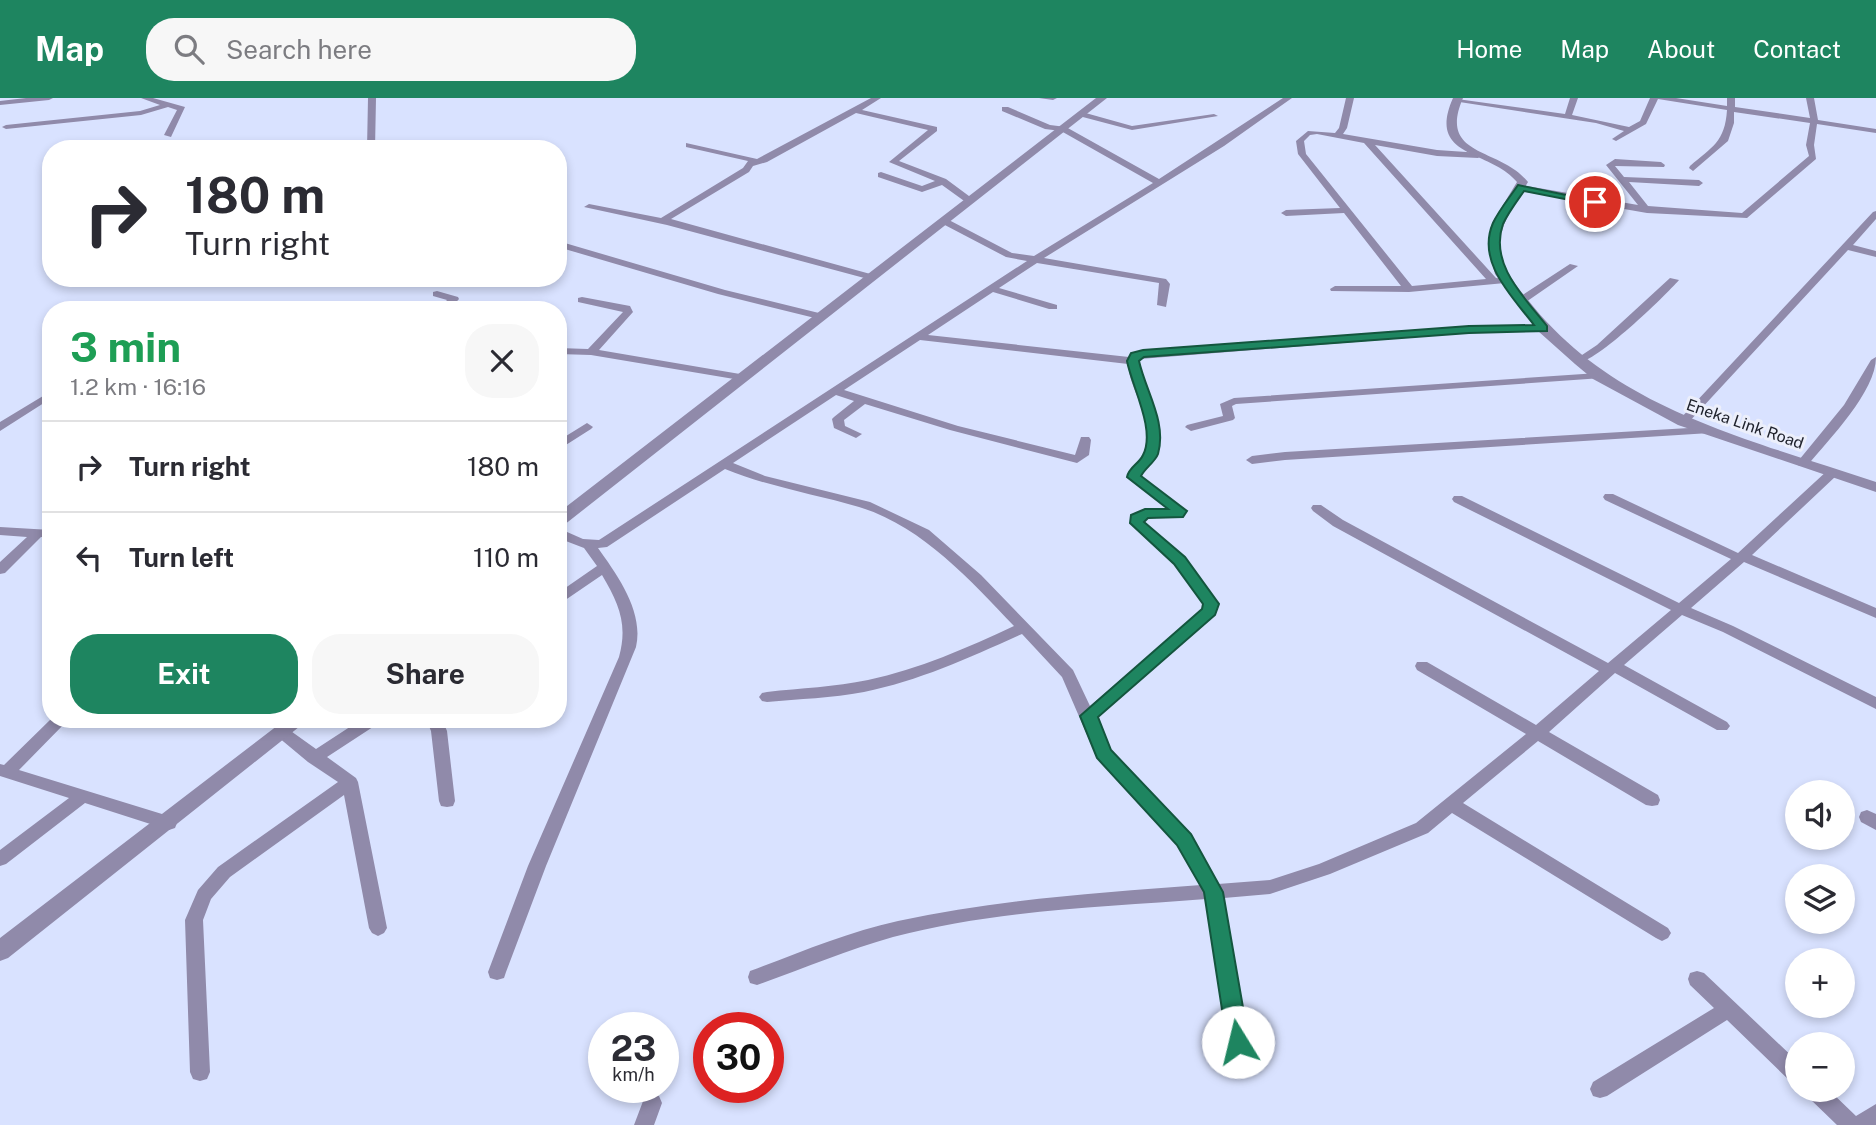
<!DOCTYPE html>
<html lang="en">
<head>
<meta charset="utf-8">
<style>
  body { margin:0; font-family:"Public Sans",sans-serif; background:#f7f7f7; color:#2b2b33; height:100vh; display:flex; flex-direction:column; font-size:26px; white-space:nowrap }
  * { box-sizing:border-box; margin:0 }
  p { font-size:23px; color:#7c7c81 }
  .icon { flex:none; width:38px; height:38px; fill:none; stroke:currentColor; stroke-width:2; stroke-linecap:round; stroke-linejoin:round }
  .map { position:relative; flex:1; overflow:hidden }
  .details { position:absolute; left:42px; top:203px; width:525px; height:427px; display:flex; flex-direction:column; background:#fff; border-radius:28px; box-shadow:0 4px 10px #0003 }
  .details>* { flex:none }
  .guide { position:absolute; left:42px; top:42px; width:525px; height:147px; border-radius:28px; box-shadow:0 4px 10px #0003; background:#fff; color:#2b2b33; overflow:hidden }
  .tools { position:absolute; left:1785px; top:682px; display:grid; gap:14px }
  .tools a { display:grid; place-items:center; width:70px; height:70px; border-radius:50%; background:#fff; box-shadow:0 4px 10px #0003; font-size:35px }
  .speed { position:absolute; left:588px; top:914px; display:flex; gap:14px; font-size:35px; font-weight:700; text-align:center }
  .speed>* { display:grid; place-content:center; width:91px; height:91px; border-radius:50%; background:#fff; box-shadow:0 4px 10px #0003; line-height:1 }
  .speed small { font-size:18px; font-weight:400 }
  .speed .limit { border:10px solid #d22; background:#fff; color:#111 }
  .pin { position:absolute; display:grid; place-items:center; width:60px; height:60px; color:#fff; margin:-30px; border:4px solid #fff; border-radius:50%; box-shadow:0 2px 7px #0007 }
  .me { position:absolute; width:77px; margin:-38px; rotate:351deg; stroke-linejoin:round; filter:drop-shadow(0 0 5px #0008) }
  .turn { display:flex; align-items:center; gap:24px; height:147px; padding:0 28px; font-size:32px }
  .turn .icon { width:91px; height:91px; stroke-width:2.5 }
  .turn b { display:block; font-size:49px; line-height:60px }
  .round { display:grid; place-items:center; flex:none; width:74px; height:74px; border-radius:28px; background:#f7f7f7 }
  .head { display:flex; align-items:center; justify-content:space-between; height:119px; padding:0 28px }
  h1 { font-size:42px; font-weight:700; line-height:52px; color:#1e9e55 }
  .button { display:flex; gap:14px; margin-top:auto; padding:14px 28px }
  .button a { flex:1; height:80px; border-radius:28px; background:#1e8560; color:#fff; font-size:28px; font-weight:700; line-height:80px; text-align:center }
  .button a+a { background:#f7f7f7; color:#2b2b33 }
  ul { padding:0; list-style:none }
  li { display:flex; align-items:center; gap:21px; height:91px; padding:0 28px; border-top:2px solid #e1e1e2 }
  li div { flex:1 }
  li b { display:block; font-size:26px }
  li em { font-style:normal }
  header { display:flex; align-items:center; gap:42px; box-sizing:border-box; height:98px; padding:0 35px; background:#1e8560; color:#fff }
  header strong { font-size:33px }
  nav { display:flex; gap:38px; margin-inline-start:auto; font-size:24px }
  .search { width:490px; height:63px; background:#f7f7f7; display:flex; align-items:center; gap:18px; box-sizing:border-box; padding:0 24px; border-radius:28px; color:#7c7c81; font-size:26px }
  .map>svg:first-child { display:block }
</style>
</head>
<body>
<header>
<strong>Map</strong>
<div class="search"><svg class="icon" aria-label="search" viewBox="0 0 24 24"><circle cx="10" cy="10" r="6"/><path d="M15 15l6 6"/></svg>Search here</div>
<nav><a>Home</a><a>Map</a><a>About</a><a>Contact</a></nav>
</header>
<div class="map">
<svg width="1876" height="1027" viewBox="0 0 1876 1027">
  <rect width="100%" height="100%" fill="#d9e2ff"/>
  <g fill="none" stroke-linecap="round" stroke-linejoin="round">
    <path fill="#908aaa" fill-rule="evenodd" d="M 26,0 L 53,0 L 49,2 L 0,7 L 0,3 Z
      M 141,0 L 153,0 L 185,9 L 171,39 L 164,37 L 177,12 L 168,9 L 141,17 L 6,31 L 2,29 L 6,27 L 140,13 L 160,7 Z
      M 368,0 L 376,0 L 375,51 L 367,51 Z
      M 871,0 L 881,0 L 862,12 L 937,29 L 937,33 L 899,63 L 946,81 L 973,101 L 973,105 L 967,105 L 942,87 L 922,94 L 878,79 L 878,75 L 881,74 L 922,88 L 935,83 L 889,64 L 928,32 L 856,15 L 767,64 L 753,68 L 749,74 L 671,121 L 874,177 L 874,181 L 868,181 L 667,127 L 584,109 L 589,106 L 661,120 L 743,70 L 748,63 L 686,49 L 686,45 L 757,61 Z
      M 1039,0 L 1057,0 L 1053,2 Z
      M 1283,0 L 1292,0 L 1224,48 L 1044,160 L 1166,181 L 1170,186 L 1166,209 L 1157,207 L 1159,185 L 1037,165 L 999,190 L 1057,207 L 1057,211 L 1049,211 L 993,194 L 928,237 L 1129,259 L 1135,255 L 1469,229 L 1543,227 L 1548,230 L 1543,233 L 1469,235 L 1140,261 C 1134,292 1171,317 1157,356 C 1153,365 1145,370 1141,378 L 1186,413 C 1175,427 1155,414 1143,424 L 1184,459 L 1218,506 L 1214,516 L 1095,620 L 1109,653 L 1190,736 L 1218,786 L 1270,782 L 1319,766 L 1416,725 L 1526,636 L 1417,572 L 1415,568 L 1417,564 L 1427,564 L 1536,627 L 1599,573 L 1333,428 L 1313,413 L 1311,410 L 1313,407 L 1321,407 L 1343,422 L 1608,565 L 1671,512 L 1454,404 L 1452,401 L 1454,398 L 1462,398 L 1679,505 L 1731,461 L 1605,402 L 1603,399 L 1605,396 L 1613,396 L 1738,455 L 1828,372 L 1836,372 L 1838,375 L 1836,378 L 1752,457 L 1876,510 L 1876,520 L 1744,464 L 1691,510 L 1733,528 L 1876,599 L 1876,611 L 1723,534 L 1682,517 L 1624,567 L 1727,624 L 1730,628 L 1727,632 L 1717,632 L 1615,575 L 1549,634 L 1658,697 L 1660,702 L 1658,707 L 1652,708 L 1646,707 L 1538,643 L 1463,705 L 1668,830 L 1671,835 L 1668,840 L 1662,843 L 1656,840 L 1452,715 L 1428,735 L 1330,776 L 1270,796 L 1224,800 L 1251,962 L 1248,968 L 1241,971 L 1234,968 L 1231,962 L 1206,801 C 1103,809 994,812 893,839 C 847,852 802,871 757,887 L 750,885 L 748,879 L 750,873 C 799,855 847,834 898,823 C 998,801 1099,795 1201,787 L 1178,746 L 1097,660 L 1062,579 L 1022,536 C 971,559 919,583 864,594 C 832,600 799,601 767,604 L 762,603 L 759,599 L 762,595 L 767,594 C 801,590 835,589 868,582 C 919,571 967,550 1014,528 C 970,482 922,428 859,409 C 814,396 769,389 725,371 L 607,449 L 598,450 C 618,478 644,514 636,549 L 546,768 L 506,874 L 504,880 L 497,882 L 490,880 L 488,874 L 528,768 L 619,559 C 628,526 619,506 602,477 L 558,507 L 558,495 L 597,468 L 584,450 L 558,440 L 558,430 L 583,441 L 599,442 L 1027,163 L 1006,159 L 941,125 L 941,121 L 947,121 L 1012,155 L 1034,158 L 1153,85 L 1061,33 L 1045,31 L 1002,13 L 1002,9 L 1008,9 L 1050,27 L 1066,29 L 1159,81 ZM 920,242 L 1128,266 C 1130,297 1159,324 1144,357 C 1141,365 1132,370 1128,379 L 1170,412 L 1149,411 L 1131,417 L 1131,425 L 1174,465 L 1204,506 L 1203,511 L 1090,608 L 1073,572 L 981,477 L 929,432 L 870,404 L 765,378 L 733,365 L 836,297 L 854,303 L 834,319 L 832,321 L 834,330 L 856,340 L 862,336 L 845,328 L 844,322 L 865,306 L 950,332 L 1077,365 L 1089,357 L 1091,342 L 1089,339 L 1081,339 L 1075,357 L 958,328 L 844,292 Z
      M 1346,0 L 1354,0 L 1347,30 L 1343,36 L 1437,52 L 1481,55 L 1482,57 L 1478,60 L 1437,58 L 1375,47 L 1496,180 L 1505,181 L 1505,185 L 1409,194 L 1331,193 L 1330,191 L 1335,188 L 1401,188 L 1344,115 L 1286,118 L 1281,115 L 1286,112 L 1340,110 L 1298,56 L 1296,43 L 1308,33 L 1335,35 L 1339,30 ZM 1317,36 L 1364,45 L 1486,181 L 1412,188 L 1306,56 L 1304,43 L 1310,37 Z
      M 1570,0 L 1578,0 L 1572,17 L 1629,29 L 1640,23 L 1650,0 L 1676,0 L 1727,8 L 1727,0 L 1735,0 L 1735,9 L 1810,20 L 1806,0 L 1814,0 L 1818,22 L 1876,31 L 1876,35 L 1817,26 L 1814,47 L 1816,61 L 1747,120 L 1647,115 L 1521,93 L 1517,90 L 1521,87 L 1638,107 L 1606,67 L 1615,61 L 1661,64 L 1665,67 L 1664,69 L 1615,68 L 1624,79 L 1699,82 L 1703,85 L 1699,88 L 1629,84 L 1648,108 L 1742,115 L 1809,58 L 1806,47 L 1810,25 L 1734,14 L 1734,25 L 1728,43 L 1693,73 L 1689,70 L 1690,68 C 1712,49 1725,44 1727,12 L 1658,1 L 1646,26 L 1616,43 L 1612,41 L 1624,33 L 1596,25 L 1453,3 L 1457,1 L 1565,16 Z
      M 1082,14 L 1132,28 L 1214,16 L 1218,18 L 1132,32 L 1079,18 L 1078,16 Z
      M 1876,113 L 1876,121 L 1853,147 L 1876,153 L 1876,159 L 1848,152 L 1687,326 L 1679,326 L 1679,322 L 1873,114 Z
      M 558,143 L 725,192 L 823,216 L 824,218 L 819,221 L 718,196 L 558,149 Z
      M 1570,166 L 1578,168 L 1526,204 L 1518,204 L 1518,200 Z
      M 1670,180 L 1679,182 C 1665,198 1594,267 1576,265 L 1576,261 L 1597,247 Z
      M 437,193 L 458,199 L 459,201 L 449,212 L 438,212 L 447,202 L 433,198 L 433,194 Z
      M 582,199 L 630,208 L 633,214 L 599,252 L 740,276 L 746,279 L 740,282 L 591,257 L 558,256 L 558,250 L 588,251 L 623,214 L 578,204 L 578,200 Z
      M 236,203 L 314,209 L 319,212 L 237,209 L 211,212 Z
      M 1876,259 C 1876,294 1829,341 1807,368 L 1799,368 L 1797,365 L 1799,362 L 1844,307 L 1871,262 Z
      M 1598,275 L 1602,276 L 1602,280 L 1236,306 L 1232,308 L 1235,320 L 1233,322 L 1191,333 L 1185,329 L 1187,327 L 1223,318 L 1220,306 L 1234,300 Z
      M 43,298 L 47,299 L 47,303 L 0,333 L 0,324 Z
      M 587,325 L 593,329 L 591,331 L 558,352 L 558,343 Z
      M 1706,329 L 1712,333 L 1710,335 L 1285,362 L 1252,366 L 1246,362 L 1252,358 L 1285,354 Z
      M 0,429 L 51,432 L 51,440 L 41,439 L 5,475 L 0,476 L 0,464 L 27,439 L 0,437 Z
      M 51,621 L 69,621 L 19,672 L 175,720 L 177,725 L 175,730 L 169,732 L 85,705 L 6,766 L 0,768 L 0,752 L 69,700 L 0,678 L 0,666 L 4,667 Z
      M 362,621 L 382,621 L 379,625 L 327,659 L 356,680 L 358,684 L 387,830 L 384,835 L 378,838 L 372,835 L 369,830 L 344,697 L 230,779 L 211,801 L 203,822 L 210,974 L 207,981 L 200,983 L 193,981 L 190,974 L 185,822 L 198,792 L 218,769 L 338,684 L 308,664 L 278,639 L 275,635 L 278,631 L 288,631 L 316,651 Z
      M 426,621 L 442,621 L 447,633 L 455,703 L 453,708 L 447,709 L 441,708 L 439,703 L 431,633 Z
      M 1867,712 L 1876,716 L 1876,732 L 1861,724 L 1859,719 L 1861,714 Z
      M 1697,873 L 1704,875 L 1797,963 L 1797,985 L 1790,983 L 1727,922 L 1607,998 L 1600,1000 L 1593,998 L 1590,991 L 1593,984 L 1714,910 L 1690,887 L 1688,881 L 1690,875 Z
      M 1805,992 L 1829,992 L 1856,1018 L 1876,1006 L 1876,1027 L 1837,1027 L 1808,999 Z
      M 652,995 L 659,998 L 662,1005 L 654,1027 L 634,1027 L 645,998 Z"/>
    <path fill="#908aaa" fill-rule="evenodd" d="M 1096,0 L 1107,0 L 564,427 L 558,428 L 558,415 Z
      M 1453,0 L 1463,0 C 1437,60 1501,49 1528,84 C 1517,103 1501,123 1500,146 C 1500,169 1515,186 1528,202 C 1614,312 1749,341 1876,384 L 1876,394 L 1678,327 L 1593,281 L 1575,266 L 1538,233 L 1495,176 L 1488,148 L 1492,125 L 1517,84 C 1490,51 1426,61 1453,0 Z
      M 286,621 L 309,621 L 8,860 L 0,863 L 0,840 Z"/>
  </g>
  <path fill="#1e8560" stroke="#14563e" stroke-width="2" d="M 1518,87 L 1600,104 L 1595,107 L 1524,93 C 1517,103 1508,115 1503,126 C 1489,166 1524,199 1547,228 L 1547,233 L 1469,235 L 1144,259 L 1139,263 C 1146,294 1167,324 1158,356 C 1155,364 1145,370 1141,378 L 1187,413 L 1183,419 L 1148,420 L 1144,424 L 1185,459 L 1219,506 L 1215,517 L 1098,619 L 1111,652 L 1191,736 L 1223,794 L 1249,944 L 1246,952 L 1238,955 L 1231,952 L 1227,944 L 1204,794 L 1177,747 L 1097,660 L 1080,618 L 1202,511 L 1203,506 L 1174,466 L 1130,425 L 1131,417 L 1145,411 L 1168,411 L 1127,379 C 1129,369 1139,366 1143,357 C 1156,332 1132,289 1127,263 L 1131,255 L 1143,252 L 1469,228 L 1534,227 C 1512,198 1476,164 1493,125 C 1499,112 1510,99 1518,87 Z"/>
  <g text-anchor="middle" dominant-baseline="central" stroke-width="6" stroke-linejoin="round" paint-order="stroke">
    <g font-size="16" fill="#20232d" stroke="#eceffb">
      <text transform="translate(1745 326) rotate(19)">Eneka Link Road</text>
    </g>
  </g>
</svg>
<div class="tools">
<a><svg class="icon" aria-label="sound" viewBox="0 0 24 24"><path d="M4 9h4l5-4v14l-5-4H4zM17 9q2 3 0 6"/></svg></a>
<a><svg class="icon" aria-label="layers" viewBox="0 0 24 24"><path d="M12 4l9 5-9 5-9-5zM3 14l9 5 9-5"/></svg></a>
<a>+</a>
<a>−</a>
</div>
<div class="speed"><div>23<small>km/h</small></div><div class="limit">30</div></div>
<div class="pin" style="left:1595px;top:104px;background:#d93025"><svg class="icon" aria-label="arrive" viewBox="0 0 24 24"><path d="M6 21V4h12l-3 4 3 4H6"/></svg></div>
<svg class="me" style="left:1238px;top:944px" viewBox="-20 -20 40 40"><circle r="19" fill="#fff"/><path d="M0-13L10 11 0 6-10 11z" fill="#1e8560"/></svg>
<div class="guide">
<div class="turn"><svg class="icon" aria-label="right" viewBox="0 0 24 24"><path d="M7 20v-9h11M14 6l5 5-5 5"/></svg><div><b>180 m</b>Turn right</div></div>
</div>
<section class="details">
<div class="head"><div><h1>3 min</h1><p>1.2 km · 16:16</p></div><a class="round"><svg class="icon" aria-label="close" viewBox="0 0 24 24"><path d="M6 6l12 12M18 6L6 18"/></svg></a></div>
<ul>
<li><svg class="icon" aria-label="right" viewBox="0 0 24 24"><path d="M7 20v-9h11M14 6l5 5-5 5"/></svg><div><b>Turn right</b></div><em>180 m</em></li>
<li><svg class="icon" aria-label="left" viewBox="0 0 24 24"><path d="M17 20v-9H6M10 6l-5 5 5 5"/></svg><div><b>Turn left</b></div><em>110 m</em></li>
</ul>
<div class="button"><a>Exit</a><a>Share</a></div>
</section>
</div>
</body>
</html>
